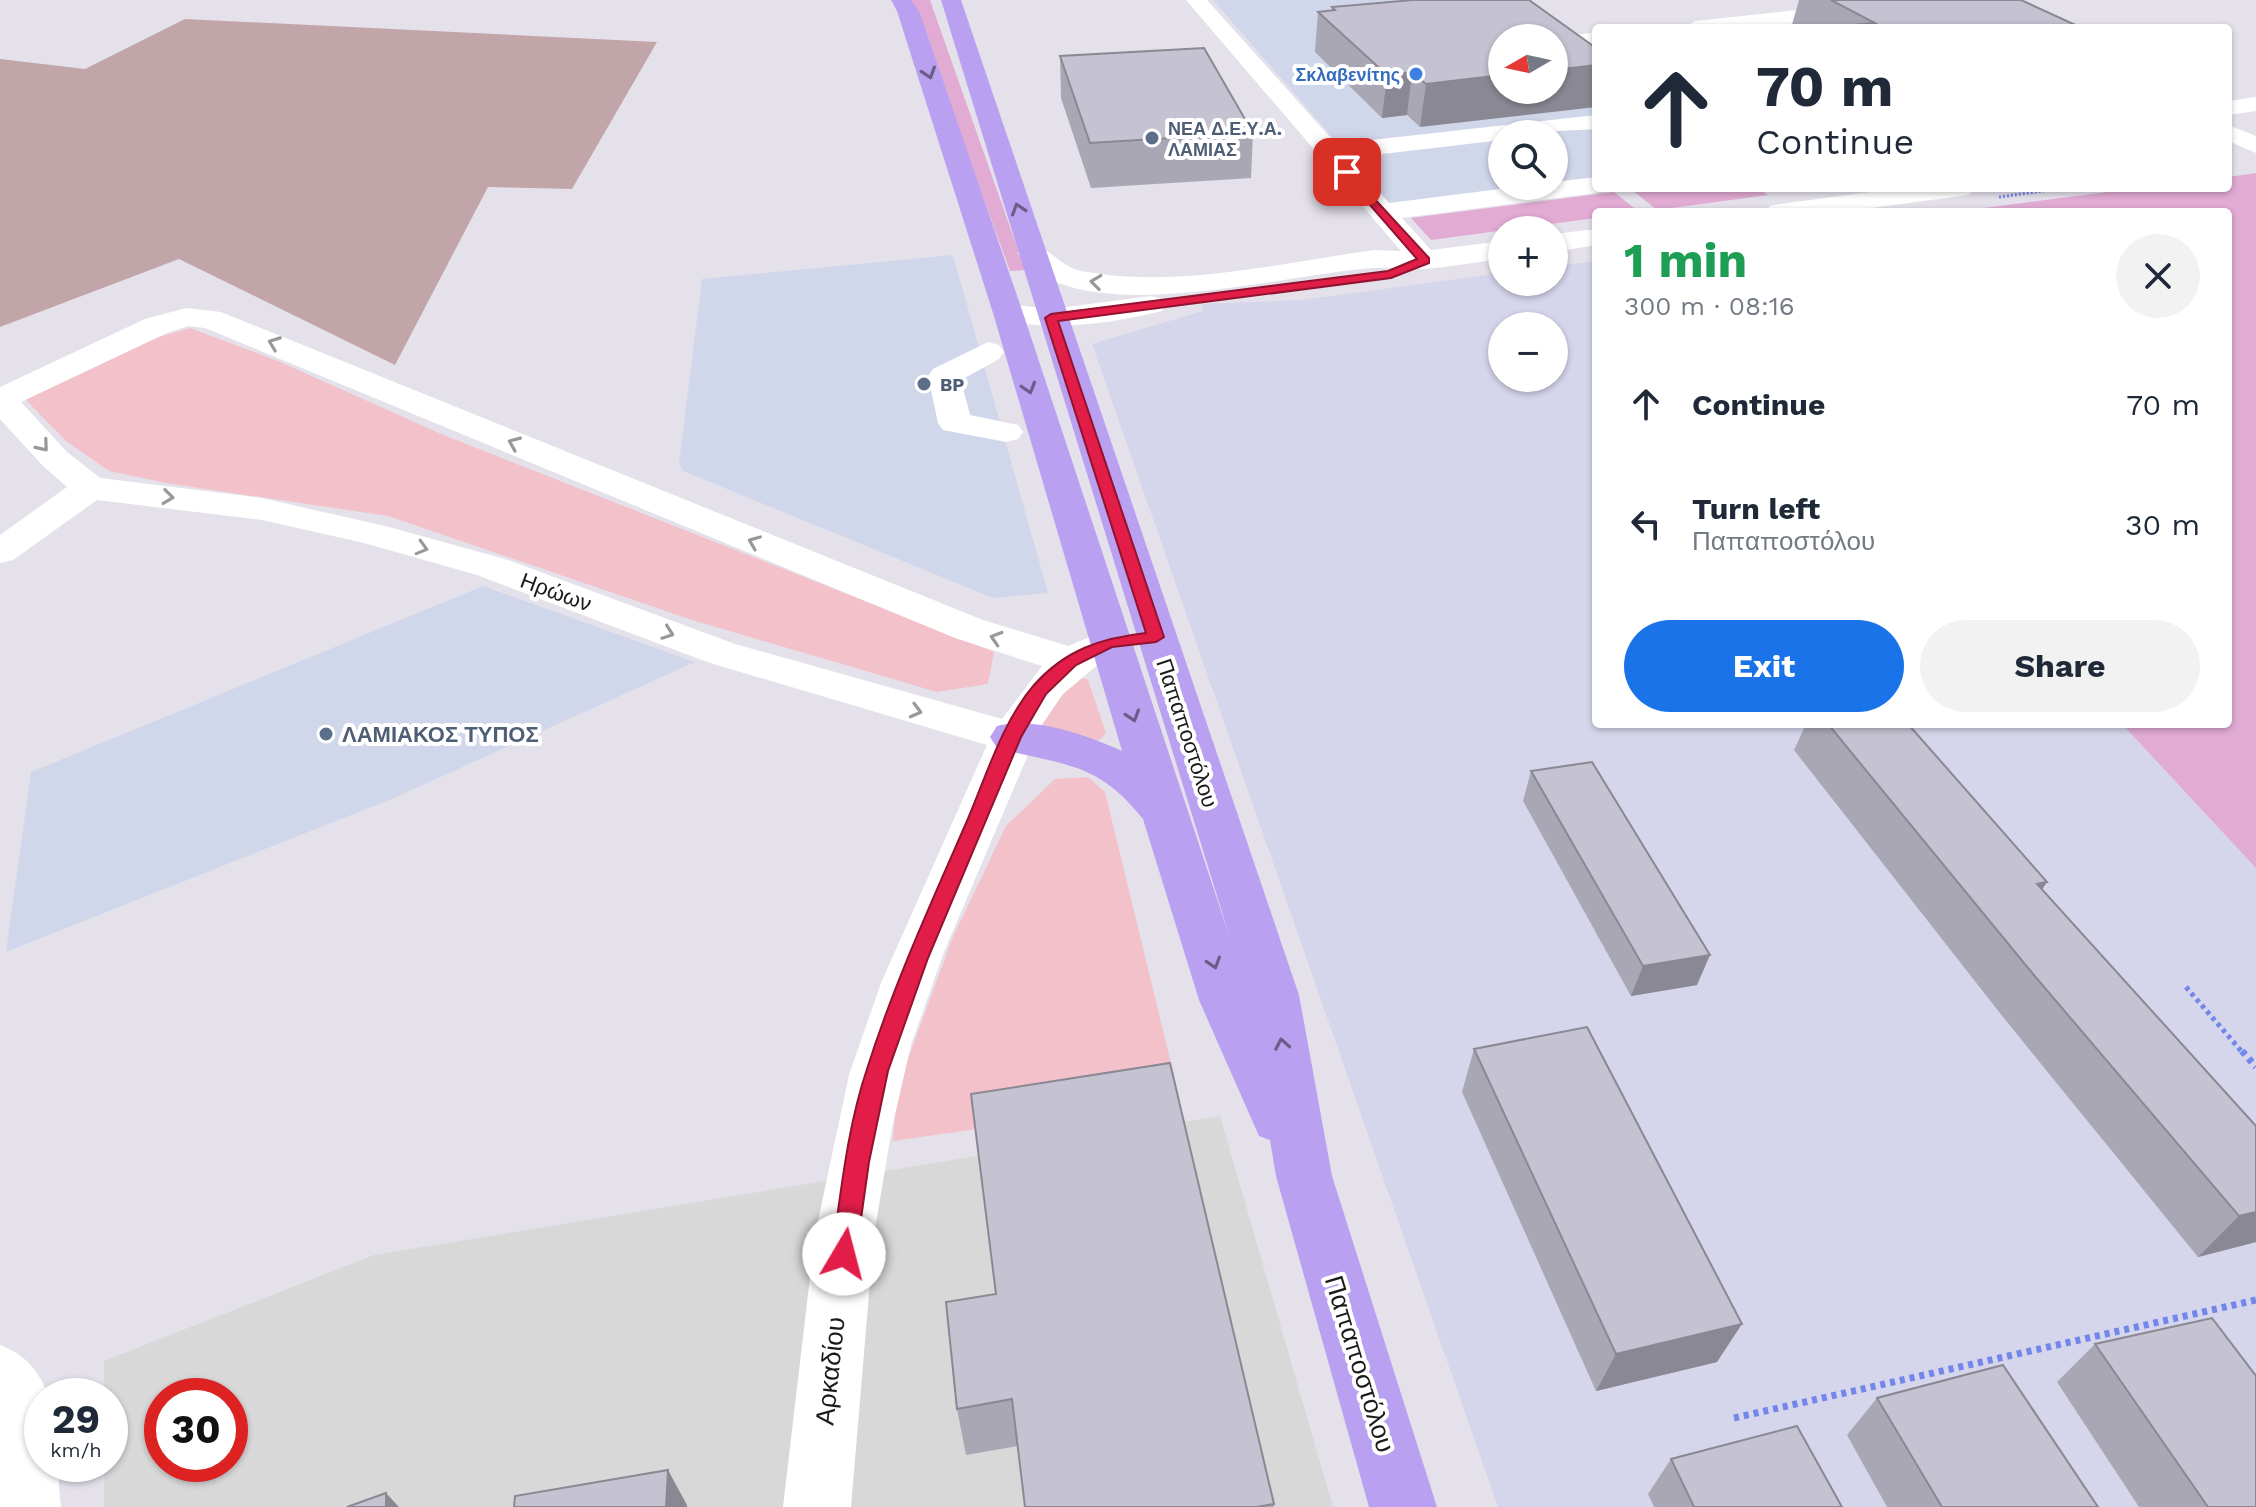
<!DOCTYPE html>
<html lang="en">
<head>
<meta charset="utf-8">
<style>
  body { margin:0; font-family:"Work Sans",sans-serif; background:#f2f2f3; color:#1f2937; height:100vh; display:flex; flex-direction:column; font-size:30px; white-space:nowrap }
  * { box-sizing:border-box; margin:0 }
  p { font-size:26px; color:#747a83 }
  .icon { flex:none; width:44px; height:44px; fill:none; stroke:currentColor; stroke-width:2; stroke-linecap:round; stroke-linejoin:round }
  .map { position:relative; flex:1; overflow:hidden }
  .details { position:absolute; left:1592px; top:208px; width:640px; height:520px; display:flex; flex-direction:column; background:#fff; border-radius:8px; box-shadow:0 2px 6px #0004 }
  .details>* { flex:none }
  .hud { position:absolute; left:1592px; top:24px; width:640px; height:168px; border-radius:8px; box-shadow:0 2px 6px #0004; background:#fff; color:#1f2937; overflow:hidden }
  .needle { width:52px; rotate:261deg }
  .controls { position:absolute; left:1488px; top:24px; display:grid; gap:16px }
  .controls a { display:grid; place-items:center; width:80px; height:80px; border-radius:50%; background:#fff; box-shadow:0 2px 6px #0004; font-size:40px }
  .speed { position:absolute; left:24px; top:1378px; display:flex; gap:16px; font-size:40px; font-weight:700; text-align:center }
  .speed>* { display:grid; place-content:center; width:104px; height:104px; border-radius:50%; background:#fff; box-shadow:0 2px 6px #0004; line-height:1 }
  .speed small { font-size:20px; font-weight:400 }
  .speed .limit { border:12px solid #d22; background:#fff; color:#111 }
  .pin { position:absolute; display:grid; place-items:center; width:68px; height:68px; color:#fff; margin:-34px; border-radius:16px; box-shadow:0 4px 12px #0006 }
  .me { position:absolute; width:88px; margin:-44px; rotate:8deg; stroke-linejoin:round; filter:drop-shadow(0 0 6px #0008) }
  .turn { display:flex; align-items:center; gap:28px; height:168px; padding:0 32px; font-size:36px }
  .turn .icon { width:104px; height:104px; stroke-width:2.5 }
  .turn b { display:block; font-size:56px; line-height:68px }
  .round { display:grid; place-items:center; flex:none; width:84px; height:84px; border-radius:42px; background:#f2f2f3 }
  .headline { display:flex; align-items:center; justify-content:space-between; height:136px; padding:0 32px }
  h1 { font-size:48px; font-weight:700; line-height:60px; color:#1e9e55 }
  .action { display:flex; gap:16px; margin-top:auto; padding:16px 32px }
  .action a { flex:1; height:92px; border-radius:48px; background:#1a73e8; color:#fff; font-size:32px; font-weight:700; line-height:92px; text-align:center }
  .action a+a { background:#f2f2f3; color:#1f2937 }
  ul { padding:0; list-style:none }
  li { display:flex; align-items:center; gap:24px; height:120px; padding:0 32px }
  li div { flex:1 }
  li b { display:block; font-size:30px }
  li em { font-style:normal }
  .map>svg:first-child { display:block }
</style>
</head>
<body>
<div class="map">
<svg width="2256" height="1507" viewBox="0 0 2256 1507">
  <rect width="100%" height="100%" fill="#e5e1eb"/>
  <path fill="#d8d8d9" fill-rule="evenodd" d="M 1220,1116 L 1333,1507 L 104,1507 L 104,1464 L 110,1464 L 110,1396 L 104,1396 L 104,1361 L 374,1255 ZM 162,1396 L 230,1396 L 230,1464 L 162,1464 Z"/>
  <path fill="#d1d7eb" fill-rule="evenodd" d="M 1213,0 L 1502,0 L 1502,90 L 1554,90 L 1554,39 L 1596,70 L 1596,181 L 1392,206 ZM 1502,134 L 1554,134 L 1554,186 L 1502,186 Z
    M 953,255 L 1048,593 L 993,598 L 683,471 L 679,463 L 702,279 Z
    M 483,586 L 695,662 L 394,798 L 6,952 L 31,772 Z"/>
  <path fill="#d5d5ec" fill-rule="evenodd" d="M 1596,261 L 1596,724 L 2122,724 L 2256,868 L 2256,1507 L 1498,1507 L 1092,344 L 1203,311 L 1202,304 L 1302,300 L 1502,273 L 1502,282 L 1554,282 L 1554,266 ZM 1502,326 L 1554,326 L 1554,378 L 1502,378 Z"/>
  <path fill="#e1abd4" d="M 911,0 L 930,0 L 1025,270 L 1010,271 Z
    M 2256,173 L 2256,868 L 2122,724 L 2228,724 L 2228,212 L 1953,212 L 2138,188 L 2228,188 L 2228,177 Z
    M 1645,188 L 1758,188 L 1768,195 L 1657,210 L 1632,190 Z
    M 1614,192 L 1639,212 L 1596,212 L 1596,218 L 1431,240 L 1411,218 Z"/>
  <path fill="#c2a5a8" d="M 185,19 L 657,42 L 572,189 L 488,187 L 395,365 L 179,259 L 0,327 L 0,59 L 85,69 Z"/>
  <path fill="#f2c1ca" d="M 190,328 L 278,361 L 441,434 L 994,652 L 988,684 L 937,692 L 692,620 L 388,516 L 166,483 L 109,471 L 66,441 L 23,397 L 122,348 Z
    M 1074,674 L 1088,680 L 1106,733 L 1096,743 L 1031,725 Z
    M 1088,777 L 1105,792 L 1180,1100 L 893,1141 L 897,1089 L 952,939 L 1006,826 L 1055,779 Z"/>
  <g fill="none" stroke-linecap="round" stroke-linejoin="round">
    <path stroke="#7386ea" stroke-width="3" stroke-dasharray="2 2" stroke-linecap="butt" d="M 1999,197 L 2065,188"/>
    <path stroke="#7386ea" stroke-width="5" stroke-dasharray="4 4" stroke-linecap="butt" d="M 2186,987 L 2243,1053"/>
    <path stroke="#7386ea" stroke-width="7" stroke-dasharray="5 5" stroke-linecap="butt" d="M 2242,1051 L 2256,1067
      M 1734,1418 L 2256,1300"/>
    <path fill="#fff" fill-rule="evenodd" d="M 1186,0 L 1207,0 L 1336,144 L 1596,115 L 1596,129 L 1502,134 L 1502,140 L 1348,158 L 1389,203 L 1524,186 L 1554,186 L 1554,182 L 1596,177 L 1596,188 L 1607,188 L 1596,193 L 1402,218 L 1431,250 L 1502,241 L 1502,259 C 1476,262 1450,267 1424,269 C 1407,269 1391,267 1375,268 C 1290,272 1074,335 1018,253 L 1022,247 C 1044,241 1052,258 1070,267 C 1079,272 1090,272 1100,274 C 1190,286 1286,262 1375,250 L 1401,251 Z
      M 1891,0 L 1958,0 L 1948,6 L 1753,28 L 1684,28 L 1695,21 Z
      M 1596,32 L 1596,46 L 1570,49 L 1559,42 L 1562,37 Z
      M 2256,97 L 2256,111 L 2228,115 L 2228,101 Z
      M 2228,125 L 2256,136 L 2256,153 L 2228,141 Z
      M 1900,188 L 1974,188 L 1970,194 L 1961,196 L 1841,212 L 1766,212 L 1770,206 L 1780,204 Z
      M 1596,229 L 1596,245 L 1554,252 L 1554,234 Z
      M 1151,296 L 1162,299 L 1166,305 L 1162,311 C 1110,324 1049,332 997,319 L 993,313 L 997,307 L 1008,304 L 1051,309 Z
      M 186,308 L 221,312 L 983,620 L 1068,646 L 1092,636 L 1106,640 L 1112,649 L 1106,658 L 1063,694 L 1039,729 L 944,952 L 911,1045 L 892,1128 L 874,1235 L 851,1507 L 783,1507 L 815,1235 L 849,1075 L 881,983 L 987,745 L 707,662 L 477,575 L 364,543 L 262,520 L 97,500 L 13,560 L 0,563 L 0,535 L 67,487 L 43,466 L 0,419 L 0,387 L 145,319 ZM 188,326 L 205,328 L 955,638 L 1042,666 L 1002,719 L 735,644 L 505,559 L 385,526 L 262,498 L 100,478 L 67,452 L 21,402 L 167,333 Z
      M 988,342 L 999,345 L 1004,352 L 999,359 L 961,380 L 970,415 L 1018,425 L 1023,432 L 1018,439 L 1006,442 L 943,430 L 938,423 L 928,376 L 933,369 Z
      M 0,1345 C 26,1355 38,1370 49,1396 L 42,1396 L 42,1464 L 57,1464 L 61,1507 L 0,1507 Z"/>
    <path fill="#b9a0f1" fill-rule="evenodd" d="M 891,0 L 911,0 L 919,11 L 1023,313 L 1230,938 L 941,0 L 961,0 L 1299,995 L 1332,1176 L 1437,1507 L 1369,1507 L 1276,1176 L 1270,1140 L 1259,1136 L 1199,1000 L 1143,819 C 1096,760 1063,766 997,748 L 990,737 L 997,726 C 1034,716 1088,736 1122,751 L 993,313 L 897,11 Z"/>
  </g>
  <path fill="#a9a7b4" d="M 1529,0 L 1420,127 L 1407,115 L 1382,118 L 1315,52 L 1318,12 L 1332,10 L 1332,7 Z
    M 1799,0 L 2021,0 L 2082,28 L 1791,28 Z
    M 1060,56 L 1253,133 L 1251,178 L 1091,188 L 1061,98 Z
    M 1806,724 L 1908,724 L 2047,882 L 2042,889 L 2256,1126 L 2256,1242 L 2198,1257 L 2003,1017 L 1794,750 Z
    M 1531,771 L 1697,985 L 1631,996 L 1523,801 Z
    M 1474,1049 L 1717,1362 L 1596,1391 L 1462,1092 Z
    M 946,1302 L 1274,1504 L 1274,1507 L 1025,1507 L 1018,1446 L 966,1455 L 957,1409 Z
    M 2095,1344 L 2256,1507 L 2139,1507 L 2057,1382 Z
    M 1877,1398 L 2098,1507 L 1887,1507 L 1847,1435 Z
    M 1671,1459 L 1842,1507 L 1654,1507 L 1648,1494 Z"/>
  <path fill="#8a8892" d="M 1596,65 L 1596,107 L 1420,127 L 1426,84 L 1502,75 L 1502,90 L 1554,90 L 1554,70 Z
    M 1412,72 L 1407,115 L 1382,118 L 1387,75 Z
    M 2047,882 L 2018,926 L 2037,884 Z
    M 1710,955 L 1697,985 L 1631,996 L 1643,966 Z
    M 2256,1212 L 2256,1242 L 2198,1257 L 2239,1216 Z
    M 1742,1324 L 1717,1362 L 1596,1391 L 1616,1354 Z
    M 668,1470 L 687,1505 L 687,1507 L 666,1507 Z
    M 386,1493 L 399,1507 L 386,1507 Z"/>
  <path fill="#c5c2d1" stroke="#8a8892" stroke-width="2" d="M 1413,0 L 1529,0 L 1596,48 L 1596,65 L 1554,70 L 1554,38 L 1502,38 L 1502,75 L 1426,84 L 1412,72 L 1387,75 L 1318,12 L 1335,10 L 1332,7 Z
    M 1831,0 L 2021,0 L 2082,28 L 1821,28 L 1875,23 Z
    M 1204,48 L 1253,133 L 1090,143 L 1060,56 Z
    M 1828,724 L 1908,724 L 2047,882 L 2037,884 L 2256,1126 L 2256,1212 L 2239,1216 L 2033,974 Z
    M 1592,762 L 1710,955 L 1643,966 L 1531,771 Z
    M 1587,1027 L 1742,1324 L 1616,1354 L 1474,1049 Z
    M 1170,1063 L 1274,1504 L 1257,1507 L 1025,1507 L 1012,1399 L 957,1409 L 946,1302 L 996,1294 L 971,1094 Z
    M 2212,1318 L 2256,1376 L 2256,1507 L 2208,1507 L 2095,1344 Z
    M 2003,1365 L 2098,1507 L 1942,1507 L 1877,1398 Z
    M 1797,1426 L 1842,1507 L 1694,1507 L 1671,1459 Z
    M 668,1470 L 666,1507 L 514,1507 L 515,1496 Z
    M 386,1493 L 386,1507 L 347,1507 Z"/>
  <defs><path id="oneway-chevron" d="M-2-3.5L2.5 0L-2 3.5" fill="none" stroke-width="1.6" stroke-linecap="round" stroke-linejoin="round" transform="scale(2)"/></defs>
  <g stroke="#6a5e86">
    <use href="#oneway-chevron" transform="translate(929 73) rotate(72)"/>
    <use href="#oneway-chevron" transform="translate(1018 209) rotate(-108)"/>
    <use href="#oneway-chevron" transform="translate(1029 388) rotate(73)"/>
    <use href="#oneway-chevron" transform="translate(1133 716) rotate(72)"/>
    <use href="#oneway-chevron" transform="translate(1214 963) rotate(72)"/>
    <use href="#oneway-chevron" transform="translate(1282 1044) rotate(-100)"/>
  </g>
  <g stroke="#989898">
    <use href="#oneway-chevron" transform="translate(1096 282) rotate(-173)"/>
    <use href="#oneway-chevron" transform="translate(274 343) rotate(-159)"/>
    <use href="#oneway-chevron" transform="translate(514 443) rotate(-157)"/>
    <use href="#oneway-chevron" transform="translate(43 446) rotate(50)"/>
    <use href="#oneway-chevron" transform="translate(168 497) rotate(7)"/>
    <use href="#oneway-chevron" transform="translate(754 542) rotate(-158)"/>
    <use href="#oneway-chevron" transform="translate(422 548) rotate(16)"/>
    <use href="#oneway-chevron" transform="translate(668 633) rotate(20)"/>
    <use href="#oneway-chevron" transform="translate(996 638) rotate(-163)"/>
    <use href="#oneway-chevron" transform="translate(916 711) rotate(15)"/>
  </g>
  <path fill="#e11d48" stroke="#92132f" stroke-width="2" d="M 1347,169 L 1429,258 L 1429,263 L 1391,278 L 1058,321 L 1164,637 L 1156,642 L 1112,647 L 1076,665 L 1046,694 L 1021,737 L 928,958 L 888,1071 L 869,1162 L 856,1254 L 853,1262 L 844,1266 L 835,1262 L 832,1254 C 841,1193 847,1128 867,1069 C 894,984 931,903 967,821 C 986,777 1002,722 1034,685 C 1065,650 1101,638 1146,633 L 1045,318 L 1051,314 L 1388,271 L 1417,259 L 1343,174 Z"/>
  <circle fill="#3f7fe0" stroke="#fff" stroke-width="3" cx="1416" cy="74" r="8"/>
  <g fill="#5c6f8a" stroke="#fff" stroke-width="3">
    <circle cx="1152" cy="138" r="8"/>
    <circle cx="924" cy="384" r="8"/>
    <circle cx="326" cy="734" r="8"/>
  </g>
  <g text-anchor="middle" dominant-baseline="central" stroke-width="8" stroke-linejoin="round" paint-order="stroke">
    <g font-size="18" font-weight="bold" fill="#366cbe" stroke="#fff" text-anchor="end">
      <text x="1400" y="74">Σκλαβενίτης</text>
    </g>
    <g font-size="18" font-weight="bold" fill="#4e5e75" stroke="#fff" text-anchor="start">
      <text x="1168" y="128">ΝΕΑ Δ.Ε.Υ.Α.<tspan x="1168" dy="21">ΛΑΜΙΑΣ</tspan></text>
      <text x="940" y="384">BP</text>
    </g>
    <g font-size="22" fill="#1b1b1b" stroke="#fff">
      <text transform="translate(556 592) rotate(20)">Ηρώων</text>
      <text transform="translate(1187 733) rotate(72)">Παπαποστόλου</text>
    </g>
    <g font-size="22" font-weight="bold" fill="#4e5e75" stroke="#fff" text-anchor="start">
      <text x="342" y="734">ΛΑΜΙΑΚΟΣ ΤΥΠΟΣ</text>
    </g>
    <g font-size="26" fill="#1b1b1b" stroke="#fff">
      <text transform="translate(1360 1364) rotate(73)">Παπαποστόλου</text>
      <text transform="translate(830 1371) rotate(-84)">Αρκαδίου</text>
    </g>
  </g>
</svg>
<div class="controls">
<a><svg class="needle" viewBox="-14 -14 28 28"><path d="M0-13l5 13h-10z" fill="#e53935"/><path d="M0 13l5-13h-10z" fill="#747a83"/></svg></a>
<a><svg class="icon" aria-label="search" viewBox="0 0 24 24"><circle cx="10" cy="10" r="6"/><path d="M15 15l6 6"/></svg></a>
<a>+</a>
<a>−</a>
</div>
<div class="speed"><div>29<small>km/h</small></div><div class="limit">30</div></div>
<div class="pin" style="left:1347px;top:172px;background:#d93025"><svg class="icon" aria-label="arrive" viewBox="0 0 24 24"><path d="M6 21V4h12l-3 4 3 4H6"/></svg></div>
<svg class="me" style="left:844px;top:1254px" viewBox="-20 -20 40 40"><circle r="19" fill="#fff"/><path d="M0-13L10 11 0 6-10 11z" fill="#e11d48"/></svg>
<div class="hud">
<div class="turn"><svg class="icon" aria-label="ahead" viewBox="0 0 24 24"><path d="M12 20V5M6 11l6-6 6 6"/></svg><div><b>70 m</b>Continue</div></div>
</div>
<section class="details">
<div class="headline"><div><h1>1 min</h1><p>300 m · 08:16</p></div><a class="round"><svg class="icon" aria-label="close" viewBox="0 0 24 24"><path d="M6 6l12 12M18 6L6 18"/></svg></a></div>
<ul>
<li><svg class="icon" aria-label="ahead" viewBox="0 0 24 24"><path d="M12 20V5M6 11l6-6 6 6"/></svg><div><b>Continue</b></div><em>70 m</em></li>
<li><svg class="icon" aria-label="left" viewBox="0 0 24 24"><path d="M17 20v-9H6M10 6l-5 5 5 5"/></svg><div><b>Turn left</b><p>Παπαποστόλου</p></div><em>30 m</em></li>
</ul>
<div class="action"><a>Exit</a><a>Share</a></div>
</section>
</div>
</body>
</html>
